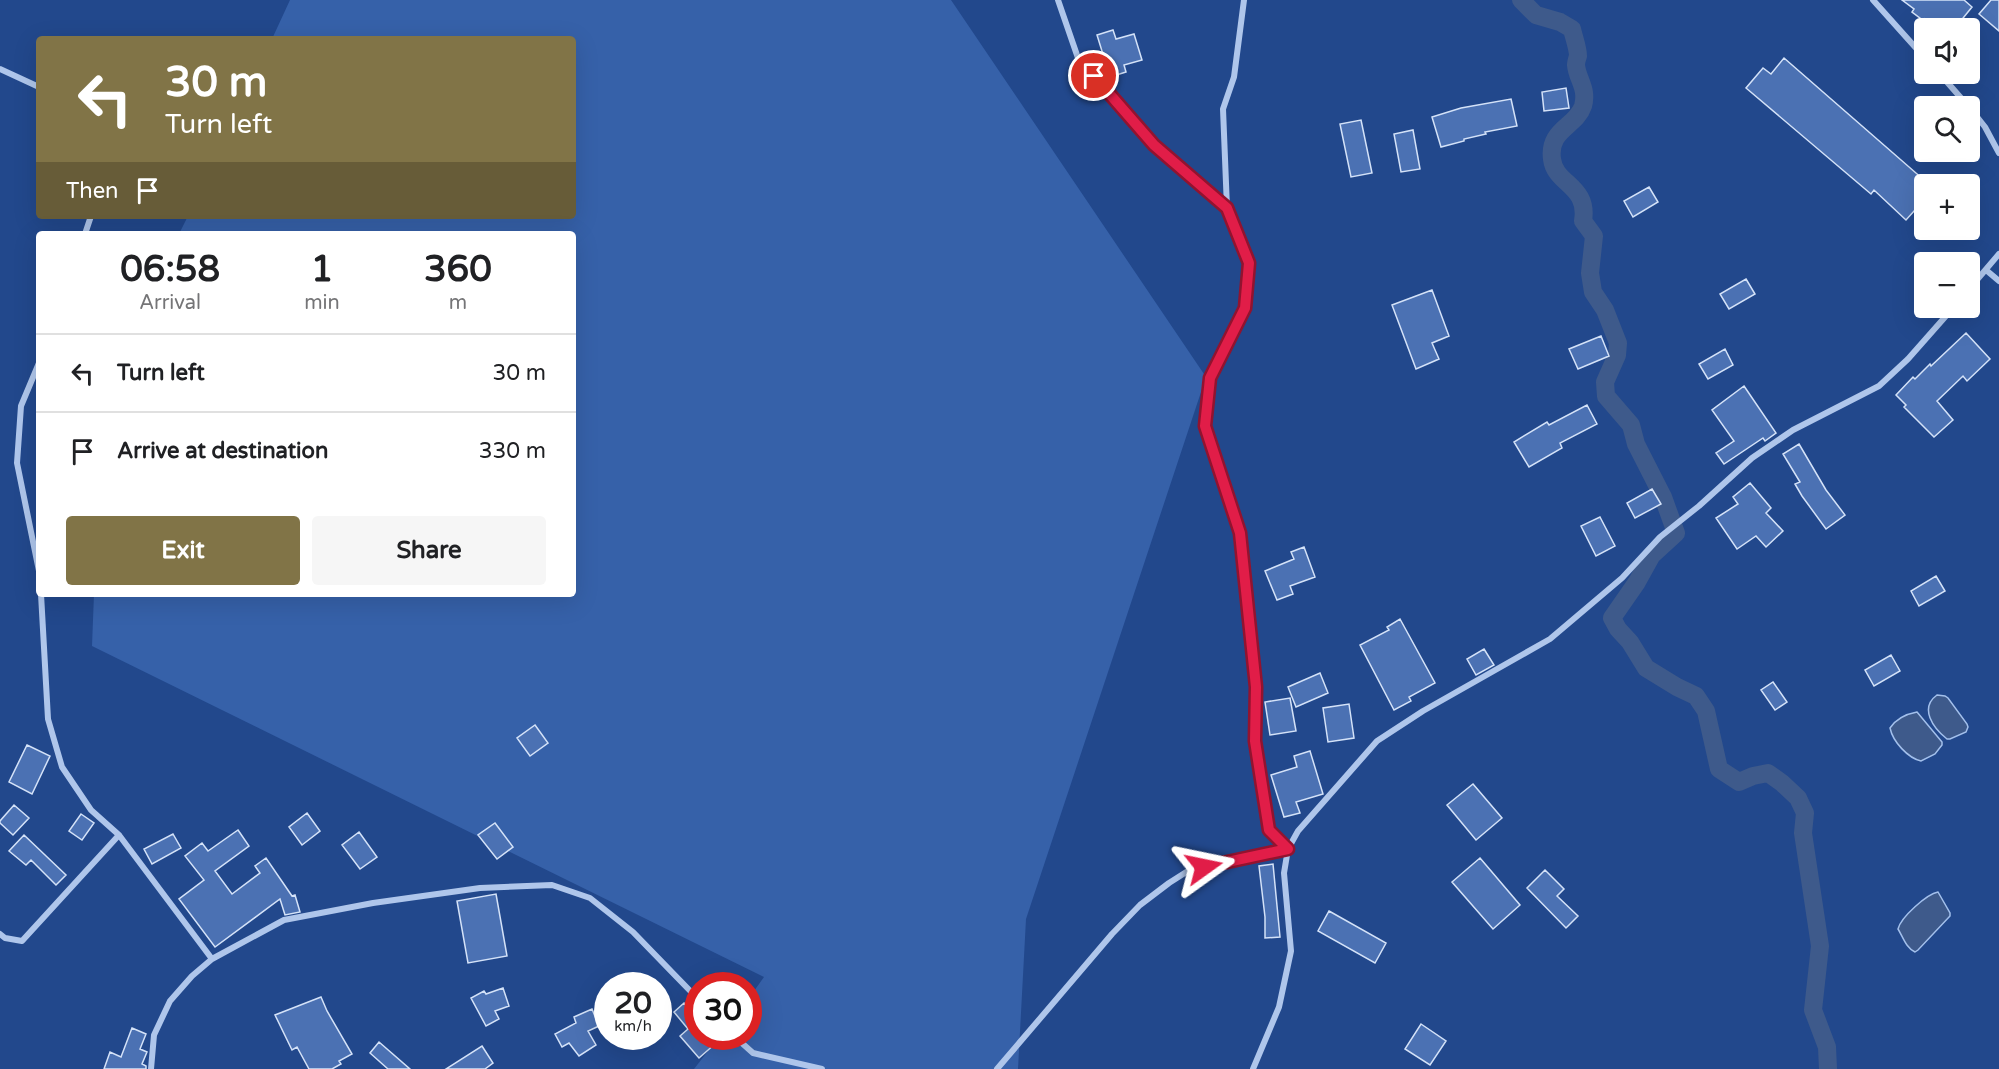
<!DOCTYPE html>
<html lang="en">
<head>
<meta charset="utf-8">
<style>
  body { margin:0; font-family:"Varela Round",sans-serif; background:#f6f6f6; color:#202124; height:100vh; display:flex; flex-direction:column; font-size:22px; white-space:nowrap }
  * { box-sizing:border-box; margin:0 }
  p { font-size:20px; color:#757577 }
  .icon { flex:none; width:33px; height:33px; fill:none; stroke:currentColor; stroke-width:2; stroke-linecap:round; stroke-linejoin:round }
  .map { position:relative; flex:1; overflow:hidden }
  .panel { position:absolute; left:36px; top:231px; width:540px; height:366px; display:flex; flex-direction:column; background:#fff; border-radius:6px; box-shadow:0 6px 24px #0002 }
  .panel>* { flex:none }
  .top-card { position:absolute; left:36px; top:36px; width:540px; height:183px; border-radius:6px; box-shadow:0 6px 24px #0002; background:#817447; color:#fff; overflow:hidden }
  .fabs { position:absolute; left:1914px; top:18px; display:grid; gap:12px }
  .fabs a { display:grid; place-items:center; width:66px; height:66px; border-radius:6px; background:#fff; box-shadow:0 6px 24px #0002; font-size:30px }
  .speed { position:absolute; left:594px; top:972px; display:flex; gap:12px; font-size:30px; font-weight:700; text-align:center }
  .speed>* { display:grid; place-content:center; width:78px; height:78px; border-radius:50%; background:#fff; box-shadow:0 6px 24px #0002; line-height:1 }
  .speed small { font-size:15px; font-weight:400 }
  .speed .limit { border:9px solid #d22; background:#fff; color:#111 }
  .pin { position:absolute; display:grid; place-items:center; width:51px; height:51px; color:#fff; margin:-26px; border:3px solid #fff; border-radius:50%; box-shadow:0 2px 6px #0007 }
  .me { position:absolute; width:66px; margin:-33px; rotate:78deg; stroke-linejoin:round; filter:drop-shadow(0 0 4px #0008) }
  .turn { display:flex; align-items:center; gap:21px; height:126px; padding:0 30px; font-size:27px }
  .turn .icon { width:78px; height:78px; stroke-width:2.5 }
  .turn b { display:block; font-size:42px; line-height:51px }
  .then { display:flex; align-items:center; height:57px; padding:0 30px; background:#0003; gap:12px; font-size:22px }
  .eta { display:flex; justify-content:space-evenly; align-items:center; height:102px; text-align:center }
  .eta b { font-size:36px; font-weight:700; line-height:42px }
  .button { display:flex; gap:12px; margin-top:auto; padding:12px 30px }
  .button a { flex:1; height:69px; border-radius:6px; background:#817447; color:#fff; font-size:24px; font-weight:700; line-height:69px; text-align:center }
  .button a+a { background:#f6f6f6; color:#202124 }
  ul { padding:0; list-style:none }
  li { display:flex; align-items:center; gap:18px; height:78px; padding:0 30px; border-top:2px solid #e0e0e0 }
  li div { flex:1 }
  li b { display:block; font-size:22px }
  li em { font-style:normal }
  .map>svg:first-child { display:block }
</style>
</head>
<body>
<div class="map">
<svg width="1999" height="1069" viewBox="0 0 1999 1069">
  <rect width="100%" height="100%" fill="#22488c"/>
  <path fill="#3661a9" d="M 290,0 L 951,0 L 1206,377 L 1026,919 L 1018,1069 L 694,1069 L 719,1037 L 748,1036 L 749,998 L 764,977 L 92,646 L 94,594 L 573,594 L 573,234 L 179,234 L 188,216 L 573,216 L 573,39 L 272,39 Z"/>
  <path fill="#3e5a8b" stroke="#a3c0ec" stroke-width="1.5" d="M 1937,695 L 1945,696 L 1948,698 L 1967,724 L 1968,727 L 1966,732 L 1950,739 L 1947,739 C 1933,728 1919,708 1937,695 Z
    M 1917,712 L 1942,742 L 1942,745 L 1935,754 L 1921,761 C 1908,758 1893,742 1890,728 C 1896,719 1906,714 1917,712 Z
    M 1938,892 L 1950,913 L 1950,916 L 1918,950 L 1915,952 C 1906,948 1903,937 1898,929 C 1901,917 1927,894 1938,892 Z"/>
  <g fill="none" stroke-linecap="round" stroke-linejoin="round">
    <path stroke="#3e5a8b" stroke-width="18" d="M 1521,0 L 1536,15 L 1560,22 L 1572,29 C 1574,38 1578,48 1578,56 C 1577,59 1576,62 1576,65 C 1577,79 1588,88 1583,106 C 1576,127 1548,129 1552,159 C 1555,185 1589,185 1583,221 L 1594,236 L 1590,273 L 1593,292 L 1605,310 L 1618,343 L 1617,355 L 1605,382 L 1606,396 L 1631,425 L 1636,444 L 1663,497 L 1676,533 L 1652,555 L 1637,582 L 1612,618 L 1618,629 L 1630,642 L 1646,668 L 1677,687 L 1696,696 L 1706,711 L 1719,769 L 1739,782 L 1753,776 L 1768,773 L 1782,783 L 1798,798 L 1805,813 L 1803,833 L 1820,946 L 1813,1010 L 1827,1047 L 1828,1069"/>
  </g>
  <path fill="#4b71b3" stroke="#d4e2f8" stroke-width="1.5" d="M 1902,0 L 1964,0 L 1972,7 L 1955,28 L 1936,28 L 1925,19 L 1924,21 L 1912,12 L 1914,9 Z
    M 1991,0 L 1999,0 L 1999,31 L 1979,14 Z
    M 1113,30 L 1116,39 L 1134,34 L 1142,60 L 1124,65 L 1126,72 L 1110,77 L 1097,35 Z
    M 1784,58 L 1924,180 L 1924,200 L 1906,220 L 1874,190 L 1871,194 L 1746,88 L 1763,68 L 1771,74 Z
    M 1566,88 L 1569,108 L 1544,111 L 1542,92 Z
    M 1511,99 L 1517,126 L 1485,132 L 1486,134 L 1464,139 L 1464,141 L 1441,147 L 1432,117 L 1461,108 Z
    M 1361,120 L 1372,173 L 1351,177 L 1340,124 Z
    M 1413,130 L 1420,169 L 1401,172 L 1394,134 Z
    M 1649,187 L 1658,202 L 1633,217 L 1624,201 Z
    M 1746,279 L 1755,294 L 1729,309 L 1720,294 Z
    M 1432,290 L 1449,336 L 1432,343 L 1439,359 L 1416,369 L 1392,305 Z
    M 1966,333 L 1990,359 L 1967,381 L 1963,376 L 1937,401 L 1953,420 L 1934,437 L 1904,407 L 1906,405 L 1896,395 L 1913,377 L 1915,379 L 1930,364 L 1931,366 Z
    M 1601,336 L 1609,356 L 1578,369 L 1569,349 Z
    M 1725,349 L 1733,365 L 1708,379 L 1699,364 Z
    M 1744,386 L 1776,433 L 1765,441 L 1763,438 L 1724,464 L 1716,453 L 1734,441 L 1712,410 Z
    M 1587,405 L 1597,424 L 1560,443 L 1562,448 L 1529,467 L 1514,442 L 1547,422 L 1549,425 Z
    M 1799,444 L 1826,490 L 1845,515 L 1826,529 L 1802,496 L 1795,484 L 1800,482 L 1783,454 Z
    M 1750,483 L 1771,508 L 1766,513 L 1783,531 L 1766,547 L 1756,536 L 1737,549 L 1716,518 L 1738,504 L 1733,497 Z
    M 1652,489 L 1661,504 L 1635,518 L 1627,503 Z
    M 1600,517 L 1615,546 L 1596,556 L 1581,526 Z
    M 1304,547 L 1315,577 L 1290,586 L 1293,594 L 1277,600 L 1265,571 L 1294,559 L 1291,552 Z
    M 1936,576 L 1945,591 L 1919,606 L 1911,591 Z
    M 1400,619 L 1435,683 L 1409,697 L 1411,701 L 1394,710 L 1360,645 L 1389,630 L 1387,627 Z
    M 1484,649 L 1494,665 L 1476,675 L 1467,659 Z
    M 1891,655 L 1900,671 L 1874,686 L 1865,670 Z
    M 1320,673 L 1328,693 L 1296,707 L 1288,687 Z
    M 1773,682 L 1787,702 L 1775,710 L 1761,690 Z
    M 1290,698 L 1296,731 L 1270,735 L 1265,702 Z
    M 1349,704 L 1354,738 L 1328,742 L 1323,708 Z
    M 535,725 L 548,743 L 530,756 L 517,738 Z
    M 27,745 L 50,756 L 32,794 L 9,782 Z
    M 1310,751 L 1323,794 L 1296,802 L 1300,813 L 1284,817 L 1271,775 L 1297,767 L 1294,756 Z
    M 1473,784 L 1502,818 L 1476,840 L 1447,805 Z
    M 14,805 L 29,818 L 13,835 L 0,823 L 0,821 Z
    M 307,813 L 320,831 L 302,845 L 289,827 Z
    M 81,814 L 94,823 L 82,840 L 69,831 Z
    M 495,823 L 513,847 L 497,859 L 478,835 Z
    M 238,830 L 249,846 L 215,871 L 232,894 L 260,873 L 255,866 L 266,858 L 292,896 L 295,895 L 300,912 L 285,915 L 280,899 L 215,947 L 179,899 L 204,880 L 185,856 L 202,843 L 208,851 Z
    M 359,832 L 377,857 L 360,869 L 342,845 Z
    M 173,834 L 181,848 L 152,864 L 144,849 Z
    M 24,835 L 66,875 L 56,885 L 31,860 L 26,865 L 9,851 Z
    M 1480,858 L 1520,905 L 1493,929 L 1452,882 Z
    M 1273,864 L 1280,937 L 1265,938 L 1265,917 L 1259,866 Z
    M 1545,870 L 1564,889 L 1557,896 L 1578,916 L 1566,928 L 1527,888 Z
    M 496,894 L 507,956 L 468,963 L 457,901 Z
    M 1329,911 L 1386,943 L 1375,963 L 1318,931 Z
    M 503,988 L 509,1006 L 495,1011 L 499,1019 L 486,1026 L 471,998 L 484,991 L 486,994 Z
    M 321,997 L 327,1011 L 352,1054 L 339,1061 L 341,1064 L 332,1069 L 309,1069 L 297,1047 L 292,1050 L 275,1015 Z
    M 684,1003 L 698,1019 L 698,1036 L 724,1036 L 699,1058 L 680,1036 L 688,1029 L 674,1012 Z
    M 592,1009 L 599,1026 L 588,1031 L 596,1045 L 579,1056 L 569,1043 L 562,1047 L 555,1034 L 576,1023 L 574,1017 Z
    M 1421,1024 L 1446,1041 L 1430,1065 L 1405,1049 Z
    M 132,1028 L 146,1034 L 140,1049 L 147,1052 L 142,1064 L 146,1066 L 146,1069 L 104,1069 L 110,1052 L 121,1057 Z
    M 379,1042 L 410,1069 L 388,1069 L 370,1053 Z
    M 482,1046 L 493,1063 L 485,1069 L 446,1069 Z"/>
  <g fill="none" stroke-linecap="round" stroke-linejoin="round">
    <path stroke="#afc6eb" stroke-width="6" d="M 1058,0 L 1078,58 L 1154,145 L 1227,208 L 1249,263 L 1245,308 L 1210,378 L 1205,426 L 1241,533 L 1256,687 L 1255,741 L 1269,830 L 1288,849
      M 1873,0 L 1924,57
      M 0,69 L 39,87
      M 1940,74 L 1968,106
      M 1970,108 L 1985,127 L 1999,153
      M 1227,208 L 1223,109 L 1234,77 L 1244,0
      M 85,234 L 91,216
      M 1986,270 L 1999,281
      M 1970,288 L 1999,254
      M 39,363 L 21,406 L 17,463 L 39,571
      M 41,594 L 48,719 L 62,767 L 91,810 L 119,835 L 212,959
      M 0,934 L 5,938 L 22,941 L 119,835
      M 734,1036 L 753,1053 L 822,1069
      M 151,1069 L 154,1035 L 170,1001 L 192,976 L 212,959 L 284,920 L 373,903 L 480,888 L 552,885 L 590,898 L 633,932 L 698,999
      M 997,1069 L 1112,934 L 1140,905 L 1169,883 L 1191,869 L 1288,849
      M 1253,1069 L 1279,1007 L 1291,951 L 1284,873 L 1288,849 L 1298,831 L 1377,741 L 1423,711 L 1550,639 L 1622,578 L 1660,537 L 1699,506 L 1752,458 L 1793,430 L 1879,386 L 1908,359 L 1953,308"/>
  </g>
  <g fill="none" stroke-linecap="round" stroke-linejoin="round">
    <g stroke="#92132f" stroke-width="15">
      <path id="route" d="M 1094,76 L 1154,145 L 1227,208 L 1249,263 L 1245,308 L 1210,378 L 1205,426 L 1240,533 L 1256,687 L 1255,741 L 1269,830 L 1288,849 L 1204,867"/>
    </g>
    <use href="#route" stroke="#e11d48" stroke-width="10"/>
  </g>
</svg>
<div class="fabs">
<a><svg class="icon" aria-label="sound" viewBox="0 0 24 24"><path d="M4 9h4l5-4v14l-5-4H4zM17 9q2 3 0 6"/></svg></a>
<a><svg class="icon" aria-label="search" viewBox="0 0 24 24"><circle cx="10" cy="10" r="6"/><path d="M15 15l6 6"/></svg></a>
<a>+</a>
<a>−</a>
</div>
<div class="speed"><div>20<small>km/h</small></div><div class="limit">30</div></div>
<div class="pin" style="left:1094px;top:76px;background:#d93025"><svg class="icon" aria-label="arrive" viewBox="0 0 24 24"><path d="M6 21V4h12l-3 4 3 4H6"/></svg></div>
<svg class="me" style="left:1204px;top:867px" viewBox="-20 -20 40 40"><path d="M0-17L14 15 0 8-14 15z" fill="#e11d48" stroke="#fff" stroke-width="4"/></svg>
<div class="top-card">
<div class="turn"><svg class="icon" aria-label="left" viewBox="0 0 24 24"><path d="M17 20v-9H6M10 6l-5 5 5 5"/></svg><div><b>30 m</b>Turn left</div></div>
<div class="then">Then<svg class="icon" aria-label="arrive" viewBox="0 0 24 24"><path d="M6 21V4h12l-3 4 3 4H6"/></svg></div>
</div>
<section class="panel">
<div class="eta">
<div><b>06:58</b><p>Arrival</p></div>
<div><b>1</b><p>min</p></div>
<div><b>360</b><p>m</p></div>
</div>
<ul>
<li><svg class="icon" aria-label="left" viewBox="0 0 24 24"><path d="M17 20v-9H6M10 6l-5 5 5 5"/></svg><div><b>Turn left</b></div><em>30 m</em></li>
<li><svg class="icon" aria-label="arrive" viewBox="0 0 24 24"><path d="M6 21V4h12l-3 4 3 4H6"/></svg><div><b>Arrive at destination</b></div><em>330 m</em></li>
</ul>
<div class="button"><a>Exit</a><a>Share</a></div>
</section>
</div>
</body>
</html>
